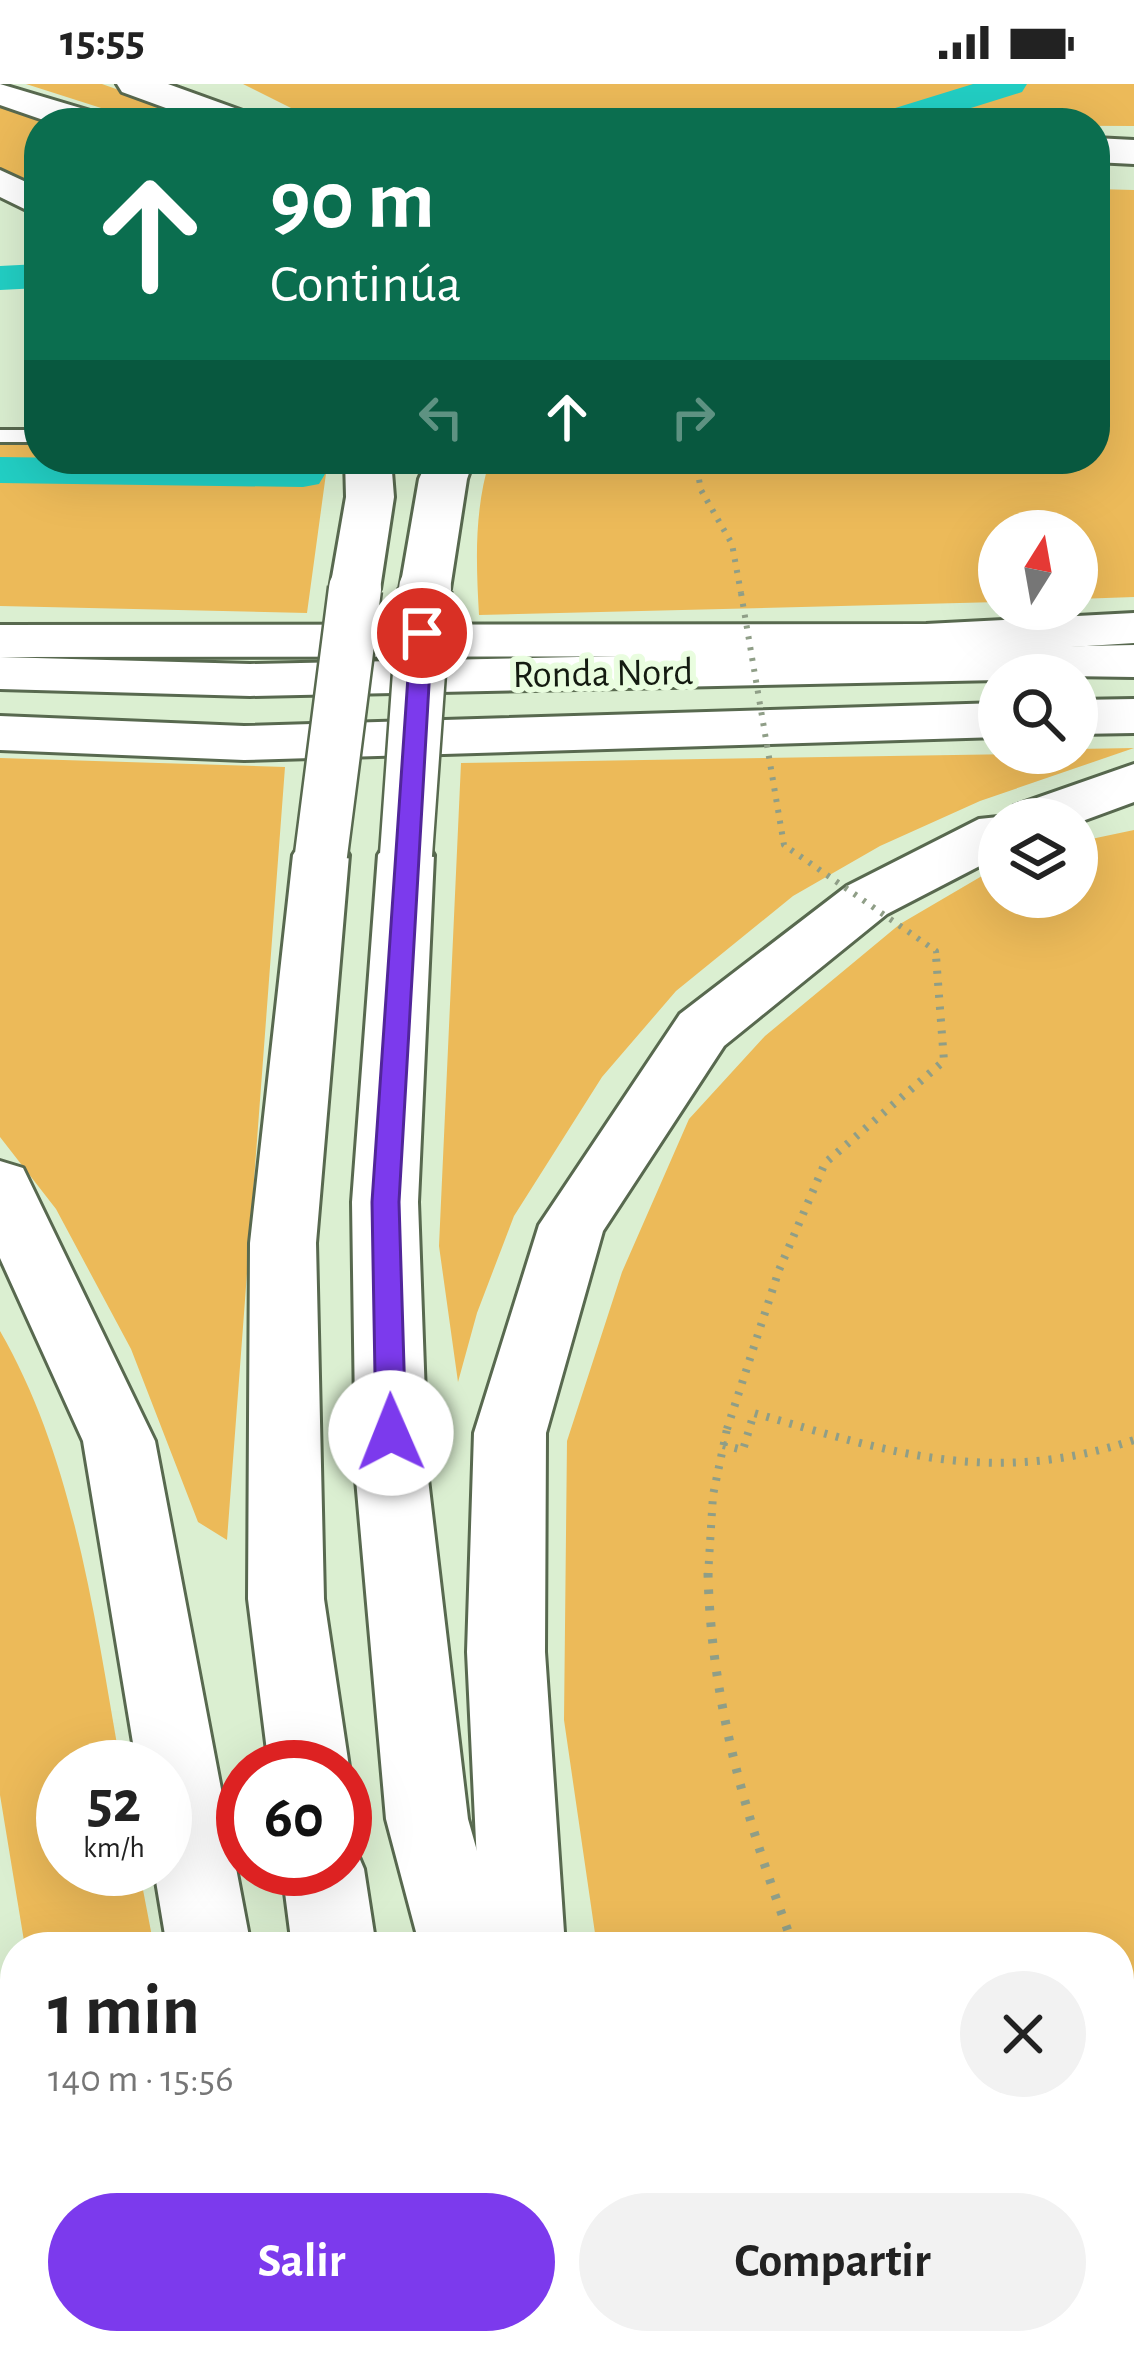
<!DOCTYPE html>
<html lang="es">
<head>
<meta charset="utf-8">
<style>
  body { margin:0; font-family:"Alegreya Sans",sans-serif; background:#f2f2f2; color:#222; height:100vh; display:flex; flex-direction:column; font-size:45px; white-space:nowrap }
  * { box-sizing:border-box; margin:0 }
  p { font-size:39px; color:#767676 }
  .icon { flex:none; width:66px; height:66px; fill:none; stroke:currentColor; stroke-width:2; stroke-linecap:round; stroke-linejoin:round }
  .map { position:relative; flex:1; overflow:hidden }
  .sheet { position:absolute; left:0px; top:1848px; width:1134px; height:423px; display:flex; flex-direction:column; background:#fff; border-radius:48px 48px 0 0; box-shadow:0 12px 48px #0002 }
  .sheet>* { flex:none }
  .top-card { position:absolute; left:24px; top:24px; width:1086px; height:366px; border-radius:48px; box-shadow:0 12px 48px #0002; background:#0b6e4f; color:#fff; overflow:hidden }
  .needle { width:78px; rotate:11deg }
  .buttons { position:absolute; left:978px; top:426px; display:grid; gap:24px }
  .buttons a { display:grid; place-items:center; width:120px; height:120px; border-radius:50%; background:#fff; box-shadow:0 12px 48px #0002; font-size:60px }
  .speed { position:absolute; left:36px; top:1656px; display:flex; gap:24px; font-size:60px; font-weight:700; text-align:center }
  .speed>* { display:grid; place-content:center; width:156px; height:156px; border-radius:50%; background:#fff; box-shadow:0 12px 48px #0002; line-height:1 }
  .speed small { font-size:30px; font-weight:400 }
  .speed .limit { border:18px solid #d22; background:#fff; color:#111 }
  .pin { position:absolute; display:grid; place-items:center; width:102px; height:102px; color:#fff; margin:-51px; border:6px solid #fff; border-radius:50%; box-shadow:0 3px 12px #0007 }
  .me { position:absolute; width:132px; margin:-66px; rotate:359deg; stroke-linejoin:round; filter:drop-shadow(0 0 9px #0008) }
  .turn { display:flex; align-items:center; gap:42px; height:252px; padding:0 48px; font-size:54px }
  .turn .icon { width:156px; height:156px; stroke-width:2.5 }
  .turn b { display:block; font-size:84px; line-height:102px }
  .lanes { display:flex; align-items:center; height:114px; padding:0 48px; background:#0003; justify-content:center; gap:60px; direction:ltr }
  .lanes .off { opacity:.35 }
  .round { display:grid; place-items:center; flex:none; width:126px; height:126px; border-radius:63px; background:#f2f2f2 }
  .overview { display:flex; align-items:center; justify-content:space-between; height:204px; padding:0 48px }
  h1 { font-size:72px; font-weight:700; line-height:90px }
  .action { display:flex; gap:24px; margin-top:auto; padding:24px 48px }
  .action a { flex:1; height:138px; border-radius:72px; background:#7c3aed; color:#fff; font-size:48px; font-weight:700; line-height:138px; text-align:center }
  .action a+a { background:#f2f2f2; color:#222 }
  .status { display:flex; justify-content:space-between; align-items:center; height:84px; padding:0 60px; background:#fff; direction:ltr }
  .status svg { height:33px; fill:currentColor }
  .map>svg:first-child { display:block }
</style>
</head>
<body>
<div class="status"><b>15:55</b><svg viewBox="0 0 49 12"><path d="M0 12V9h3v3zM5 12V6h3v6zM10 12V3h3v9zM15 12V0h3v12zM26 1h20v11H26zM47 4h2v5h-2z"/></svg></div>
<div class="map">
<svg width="1134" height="2269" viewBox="0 0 1134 2269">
  <rect width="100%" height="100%" fill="#dbefd1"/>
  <path fill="#ecba59" d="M 26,0 L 102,0 L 212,39 L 148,39 Z
    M 243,0 L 1134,0 L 1134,42 L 341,39 L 319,38 Z
    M 0,19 L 66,39 L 39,39 L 39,104 L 0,86 Z
    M 1095,105 L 1134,106 L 1134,513 L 1077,515 L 1077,447 L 999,447 L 999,518 L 479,531 C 476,477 474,427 490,375 L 1095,375 Z
    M 0,346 L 39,346 L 39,375 L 328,375 L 307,529 L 0,522 Z
    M 1134,664 L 980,717 L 880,762 L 793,812 L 676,907 L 602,993 L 514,1132 L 477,1229 L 458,1298 L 439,1162 L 461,679 L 1077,669 L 1077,665 Z
    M 0,674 L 285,683 L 227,1456 L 198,1438 L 131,1265 L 56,1125 L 0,1053 Z
    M 1134,746 L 1134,2269 L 699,2269 L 695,2256 L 1119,2256 L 1119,1863 L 597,1863 L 564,1636 L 567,1357 L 622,1188 L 689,1035 L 765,952 L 900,840 L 999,782 L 999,813 L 1077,813 L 1077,758 Z
    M 0,1247 C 75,1377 95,1537 121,1683 L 63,1683 L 63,1785 L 139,1785 L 154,1863 L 25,1863 L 0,1711 Z
    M 92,2256 L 221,2256 L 223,2269 L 94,2269 Z"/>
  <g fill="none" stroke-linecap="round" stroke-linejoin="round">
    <path fill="#22cfc4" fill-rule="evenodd" d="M 973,0 L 1027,0 L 1022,8 L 923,39 L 891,39 L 887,33 L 892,25 Z
      M 39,180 L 39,204 L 0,206 L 0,182 Z
      M 0,373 L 303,377 L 319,380 L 325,390 L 319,400 L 303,403 L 0,399 Z"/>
    <g stroke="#58694f" stroke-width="6">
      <path id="lane" d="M 0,346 L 39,346 L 39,358 L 0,358 Z"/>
    </g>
    <g stroke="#58694f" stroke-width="6">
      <path id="street" d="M 117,0 L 168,0 L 254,31 L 259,39 L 207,39 L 122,8 Z
        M 0,86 L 39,104 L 39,132 L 0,113 Z"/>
    </g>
    <g stroke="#58694f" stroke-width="6">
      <path id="primary" d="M 0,0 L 104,31 L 109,39 L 52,39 L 0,21 Z
        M 1095,54 L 1134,56 L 1134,80 L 1095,78 Z
        M 345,375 L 391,375 L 394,413 L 380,505 L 373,516 L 355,520 L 337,516 L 330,505 L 346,413 Z
        M 428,375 L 474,375 L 467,395 L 450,505 L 443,516 L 425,520 L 407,516 L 400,505 L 419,395 Z
        M 1134,529 L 1134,559 L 926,572 L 0,573 L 0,541 L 926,540 Z
        M 321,752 L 341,758 L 349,771 L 316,1159 L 324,1515 L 349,1683 L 345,1692 L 345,1683 L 269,1683 L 248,1515 L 250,1159 L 293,771 L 301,758 Z
        M 406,752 L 426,758 L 434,771 L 418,1118 L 428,1395 L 468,1735 L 504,1863 L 420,1863 L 386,1735 L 356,1395 L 352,1118 L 378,771 L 386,758 Z
        M 345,1754 L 352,1757 L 364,1785 L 376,1863 L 292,1863 L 282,1785 L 345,1785 Z
        M 341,2256 L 435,2256 L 437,2269 L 343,2269 Z
        M 524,2256 L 618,2256 L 621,2269 L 527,2269 Z"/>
    </g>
    <g stroke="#58694f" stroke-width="6">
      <path id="highway" d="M 1134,561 L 1134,593 L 999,591 L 999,596 L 250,612 L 0,605 L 0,573 L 250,580 Z
        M 1134,615 L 1134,649 L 1077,650 L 1077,616 Z
        M 999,619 L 999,653 L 244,676 L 0,666 L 0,632 L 244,642 Z
        M 1134,680 L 1134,718 L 1077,739 L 1077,735 L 999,735 L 999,772 L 887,830 L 724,962 L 603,1147 L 546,1349 L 545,1568 L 565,1863 L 481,1863 L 467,1568 L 474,1349 L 539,1141 L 680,930 L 847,802 L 979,735 L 1008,732 L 1014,722 Z
        M 0,1077 L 23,1084 L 155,1357 L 251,1863 L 167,1863 L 154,1785 L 165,1785 L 165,1683 L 137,1683 L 83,1357 L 0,1174 Z
        M 232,2256 L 326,2256 L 328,2269 L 234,2269 Z"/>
    </g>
    <path stroke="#8f9e87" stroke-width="4.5" stroke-dasharray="1.5 6" stroke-linecap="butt" d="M 695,375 L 697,388"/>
    <path stroke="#8f9e87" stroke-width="6" stroke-dasharray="3 8" stroke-linecap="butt" d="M 697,385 L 701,406 L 732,460 L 741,509"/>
    <path stroke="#8f9e87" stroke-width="8" stroke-dasharray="3 9" stroke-linecap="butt" d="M 723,1361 L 743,1366 L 754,1329 C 892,1369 992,1403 1134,1356
      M 708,1492 L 713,1411 L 727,1345"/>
    <path stroke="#8f9e87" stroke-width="9" stroke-dasharray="4.5 12" stroke-linecap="butt" d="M 708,1489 C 711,1620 748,1741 794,1863
      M 942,2256 L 945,2269"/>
    <use href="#lane" fill="#fff" fill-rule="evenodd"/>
    <use href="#street" fill="#fff" fill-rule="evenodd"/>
    <use href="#primary" fill="#fff" fill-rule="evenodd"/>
    <use href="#highway" fill="#fff" fill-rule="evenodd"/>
    <g stroke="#58694f" stroke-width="57" stroke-linecap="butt">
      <path id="primary-bridge" d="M 321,771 L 355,505
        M 406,771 L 425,505"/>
    </g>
    <path stroke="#8f9e87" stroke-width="6" stroke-dasharray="3 8" stroke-linecap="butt" d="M 741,509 L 784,761 L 936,867 L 937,875"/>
    <path stroke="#8f9e87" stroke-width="8" stroke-dasharray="3 9" stroke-linecap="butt" d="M 727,1345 L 779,1186 L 825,1079 L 944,977 L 936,872"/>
    <use href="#primary-bridge" stroke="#fff" stroke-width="52"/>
  </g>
  <path fill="#7c3aed" stroke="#51269a" stroke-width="3" d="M 422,543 L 432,549 L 399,1118 L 406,1349 L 401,1358 L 391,1361 L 380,1358 L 376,1349 L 372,1118 L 411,549 Z"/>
  <g text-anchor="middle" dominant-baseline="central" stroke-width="12" stroke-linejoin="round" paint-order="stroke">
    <g font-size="39" fill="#141b11" stroke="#e9fddf">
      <text transform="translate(603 590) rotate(-1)">Ronda Nord</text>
    </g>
  </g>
</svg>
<div class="buttons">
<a><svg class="needle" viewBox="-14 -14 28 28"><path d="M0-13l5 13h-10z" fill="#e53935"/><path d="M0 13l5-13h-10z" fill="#767676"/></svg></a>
<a><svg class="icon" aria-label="search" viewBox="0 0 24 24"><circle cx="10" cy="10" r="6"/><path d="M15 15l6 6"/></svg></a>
<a><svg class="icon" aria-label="layers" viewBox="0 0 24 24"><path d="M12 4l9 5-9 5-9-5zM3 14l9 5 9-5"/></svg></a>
</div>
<div class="speed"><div>52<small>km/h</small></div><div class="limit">60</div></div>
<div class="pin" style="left:422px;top:549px;background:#d93025"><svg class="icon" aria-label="arrive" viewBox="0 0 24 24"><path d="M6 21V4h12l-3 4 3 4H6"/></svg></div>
<svg class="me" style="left:391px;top:1349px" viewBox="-20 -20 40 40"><circle r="19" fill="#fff"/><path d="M0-13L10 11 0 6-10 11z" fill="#7c3aed"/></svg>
<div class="top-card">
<div class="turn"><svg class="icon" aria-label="ahead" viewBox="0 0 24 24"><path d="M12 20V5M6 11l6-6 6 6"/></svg><div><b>90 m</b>Continúa</div></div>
<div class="lanes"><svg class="icon off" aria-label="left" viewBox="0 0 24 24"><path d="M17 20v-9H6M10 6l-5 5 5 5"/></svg><svg class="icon" aria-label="ahead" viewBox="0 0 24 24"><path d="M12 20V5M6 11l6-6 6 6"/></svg><svg class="icon off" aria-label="right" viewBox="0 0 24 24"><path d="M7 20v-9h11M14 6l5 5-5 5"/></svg></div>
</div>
<section class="sheet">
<div class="overview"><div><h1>1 min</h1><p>140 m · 15:56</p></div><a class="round"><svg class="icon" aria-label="close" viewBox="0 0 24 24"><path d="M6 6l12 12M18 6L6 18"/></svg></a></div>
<div class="action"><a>Salir</a><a>Compartir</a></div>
</section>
</div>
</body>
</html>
